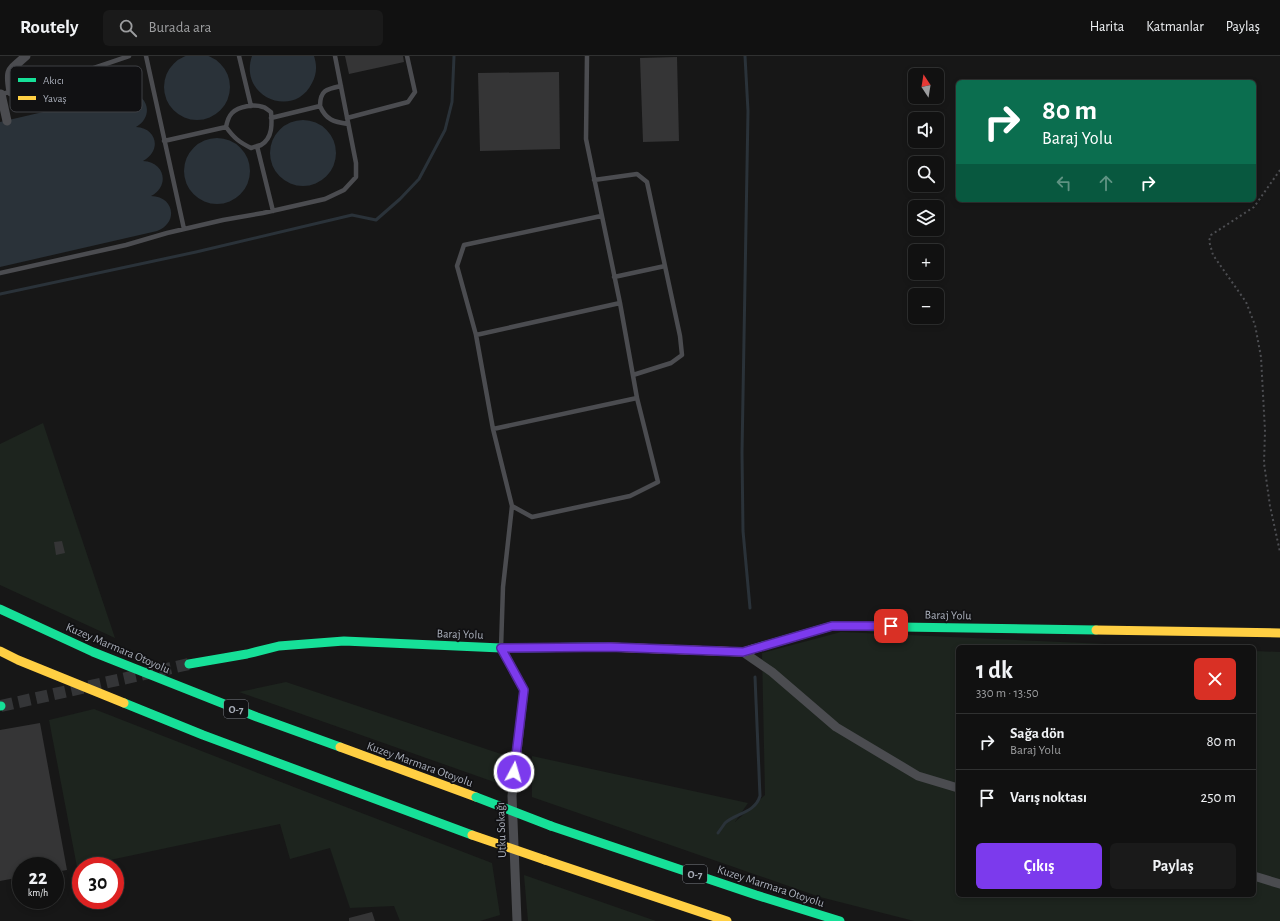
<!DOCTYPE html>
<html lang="tr">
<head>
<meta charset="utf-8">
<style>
  body { margin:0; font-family:"Alegreya Sans",sans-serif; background:#1a1a1a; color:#f1f3f6; height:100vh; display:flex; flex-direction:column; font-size:15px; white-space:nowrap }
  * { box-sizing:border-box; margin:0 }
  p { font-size:13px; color:#9c9d9f }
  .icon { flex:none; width:22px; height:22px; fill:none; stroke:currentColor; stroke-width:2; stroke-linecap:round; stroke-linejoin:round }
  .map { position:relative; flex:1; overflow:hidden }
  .side { position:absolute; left:956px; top:589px; width:300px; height:252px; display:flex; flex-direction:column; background:#111; border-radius:6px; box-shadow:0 2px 6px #0003,0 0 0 1px #303131 }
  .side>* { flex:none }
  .top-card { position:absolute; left:956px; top:24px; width:300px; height:122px; border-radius:6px; box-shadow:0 2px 6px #0003,0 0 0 1px #303131; background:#0b6e4f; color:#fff; overflow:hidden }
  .needle { width:26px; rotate:348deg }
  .tools { position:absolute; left:908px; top:12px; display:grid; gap:8px }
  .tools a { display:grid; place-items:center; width:36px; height:36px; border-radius:6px; background:#111; box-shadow:0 2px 6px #0003,0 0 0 1px #303131; font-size:20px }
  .speed { position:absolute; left:12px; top:801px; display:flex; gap:8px; font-size:20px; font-weight:700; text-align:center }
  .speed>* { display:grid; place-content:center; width:52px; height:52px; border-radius:50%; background:#111; box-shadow:0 2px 6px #0003,0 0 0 1px #303131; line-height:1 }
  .speed small { font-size:10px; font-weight:400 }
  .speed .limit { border:6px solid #d22; background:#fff; color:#111 }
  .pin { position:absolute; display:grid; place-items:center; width:34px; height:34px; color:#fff; margin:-17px; border-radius:8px; box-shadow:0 2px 6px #0006 }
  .me { position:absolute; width:44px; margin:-22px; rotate:6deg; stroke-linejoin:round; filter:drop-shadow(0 0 3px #0008) }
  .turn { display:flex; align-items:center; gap:14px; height:84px; padding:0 20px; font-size:18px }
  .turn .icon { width:52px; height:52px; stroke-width:2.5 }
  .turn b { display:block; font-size:28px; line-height:34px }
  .lanes { display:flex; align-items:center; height:38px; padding:0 20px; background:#0003; justify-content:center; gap:20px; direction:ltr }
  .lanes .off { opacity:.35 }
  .round { display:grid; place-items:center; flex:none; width:42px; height:42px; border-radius:6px; background:#1a1a1a }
  .overview { display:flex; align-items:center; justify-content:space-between; height:68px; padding:0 20px }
  h1 { font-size:24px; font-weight:700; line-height:30px }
  .cta { display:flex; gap:8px; margin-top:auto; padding:8px 20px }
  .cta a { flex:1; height:46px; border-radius:6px; background:#7c3aed; color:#fff; font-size:16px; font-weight:700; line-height:46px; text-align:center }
  .cta a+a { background:#1a1a1a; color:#f1f3f6 }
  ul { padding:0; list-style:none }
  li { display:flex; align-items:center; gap:12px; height:56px; padding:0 20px; border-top:1px solid #303131 }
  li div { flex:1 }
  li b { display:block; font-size:15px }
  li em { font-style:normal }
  header { display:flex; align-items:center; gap:24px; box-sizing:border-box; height:56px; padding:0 20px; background:#111; border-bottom:1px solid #303131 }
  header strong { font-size:19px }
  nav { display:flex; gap:22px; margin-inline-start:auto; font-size:14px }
  .search { width:280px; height:36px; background:#1a1a1a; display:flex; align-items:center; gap:10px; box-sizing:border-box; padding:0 14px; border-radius:6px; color:#9c9d9f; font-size:15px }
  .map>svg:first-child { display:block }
</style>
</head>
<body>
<header>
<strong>Routely</strong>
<div class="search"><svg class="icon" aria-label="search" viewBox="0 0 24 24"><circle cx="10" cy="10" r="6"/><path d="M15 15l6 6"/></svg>Burada ara</div>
<nav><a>Harita</a><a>Katmanlar</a><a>Paylaş</a></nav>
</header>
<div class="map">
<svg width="1280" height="865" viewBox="0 0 1280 865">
  <rect width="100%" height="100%" fill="#171717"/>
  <path fill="#1d241e" d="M 43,367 L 115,582 L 0,529 L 0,388 Z
    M 841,576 L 1173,591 L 958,591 L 958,839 L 1254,839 L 1254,595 L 1280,596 L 1280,865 L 914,865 L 820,841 L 532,741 L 532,700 L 748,747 L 735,766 L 765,739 L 762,597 Z
    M 286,626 L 504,699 L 497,727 L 239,636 Z
    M 94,653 L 299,733 L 492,807 L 500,859 L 480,865 L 400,865 L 394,850 L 350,852 L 330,792 L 290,803 L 280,768 L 77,811 L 49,664 Z
    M 524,819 L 656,865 L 528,865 Z"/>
  <path fill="#2a3239" d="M164 31a33 33 0 1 1 66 0a33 33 0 1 1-66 0Z
    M 252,0 L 314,0 C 317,9 317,18 312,27 C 294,64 238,41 252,0 Z
    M 125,37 C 148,35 155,60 136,71 C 157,72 162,95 143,105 C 165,106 170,130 151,140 C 174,140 179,167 157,175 L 0,211 L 0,66 Z
    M270 97a33 33 0 1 1 66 0a33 33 0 1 1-66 0Z
    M184 115a33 33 0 1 1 66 0a33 33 0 1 1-66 0Z"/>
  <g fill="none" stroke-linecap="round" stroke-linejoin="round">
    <path stroke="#2a3239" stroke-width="3" d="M 745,0 L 748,55 L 742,397 L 743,475 L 750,552
      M 0,238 L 196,196 L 352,159 L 376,164 L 400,143 L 419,123 L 445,74 L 452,46 L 454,0
      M 718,777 C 720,774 723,770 725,767 C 736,757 755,757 760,740 L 755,621"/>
  </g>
  <path fill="#353536" d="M 345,0 L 403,0 L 404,6 L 349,18 Z
    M 677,1 L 679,85 L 643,86 L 640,2 Z
    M 559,16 L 560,93 L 480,95 L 478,17 Z
    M 62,485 L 65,497 L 56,499 L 54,486 Z
    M 40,667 L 67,814 L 55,816 L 55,810 L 21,810 L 21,821 L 0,825 L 0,674 Z
    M 372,856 L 375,865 L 349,865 L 349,862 Z"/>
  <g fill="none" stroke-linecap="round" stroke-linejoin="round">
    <path stroke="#343537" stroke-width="12" stroke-dasharray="12 6" stroke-linecap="butt" d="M 1,650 L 189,608"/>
    <path stroke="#4d4e52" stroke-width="2" stroke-dasharray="2 3" stroke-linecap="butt" d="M 1280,114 L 1254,151 L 1211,179 L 1209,185 L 1213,199 L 1246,246 L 1255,269 L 1261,301 L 1265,375 L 1264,407 L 1270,450 L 1280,496"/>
    <path stroke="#4b4c50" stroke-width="4.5" d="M 146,0 L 184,173
      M 239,0 L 251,50
      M 587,0 L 586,83 L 620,247 L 476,279 L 457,210 L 464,189 L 601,160
      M 101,10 L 108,41
      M 0,38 L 38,31 L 129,0
      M 320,50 C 326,64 334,66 348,68
      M 271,62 L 320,50 C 320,34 327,33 341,30
      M 347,62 L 408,46 L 415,36 L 407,0
      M 164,85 L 226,71 C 227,66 228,61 232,57 C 239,50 254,48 263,51 C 265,51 268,54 271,56 C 272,67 273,82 261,89 C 258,90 254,91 251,92 C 239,86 234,82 226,71
      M 257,90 L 273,155
      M 594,124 L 637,118 L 647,126 L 680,280 L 682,299 L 671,307 L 633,319
      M 0,217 L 126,189 L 167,177 L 223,164 L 263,157 L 325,143 L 344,134 L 356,121 L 356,107 L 335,0
      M 614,221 L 665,210
      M 476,279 L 493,373 L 637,342 L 620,247
      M 493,373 L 512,450 L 532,461 L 630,440 L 658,426 L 637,342
      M 501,592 L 503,531 L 512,450"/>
    <path stroke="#4b4c50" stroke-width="9" d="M 11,36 C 7,13 9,15 26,0
      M 1,38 L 7,65
      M 501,592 L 524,634 L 512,740 L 517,865
      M 743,596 L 772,616 L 836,671 L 918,720 L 958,732
      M 1254,820 L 1280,828"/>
    <path stroke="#16e098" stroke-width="9" d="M 0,553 L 93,596 L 257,661 L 340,691
      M 753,593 L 832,570 L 1096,574
      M 189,608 L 247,598 L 279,590 L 344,585 L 501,592 L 608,591
      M 124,647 L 203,679 L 472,779
      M 0,650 L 1,650
      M 551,770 L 756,839 L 840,865"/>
    <path stroke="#ffcf43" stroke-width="9" d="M 1096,574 L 1280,577
      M 608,591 L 743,596 L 753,593
      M 0,595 L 18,604 L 124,647
      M 340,691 L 476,741
      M 545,804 L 727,865"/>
    <path stroke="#16e098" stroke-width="9" d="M 476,741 L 551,770"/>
    <path stroke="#ffcf43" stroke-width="9" d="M 472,779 L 545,804"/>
  </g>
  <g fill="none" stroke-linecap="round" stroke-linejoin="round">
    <g stroke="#51269a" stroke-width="10">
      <path id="route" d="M 514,716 L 524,634 L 501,592 L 610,591 L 743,596 L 832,570 L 891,570"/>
    </g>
    <use href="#route" stroke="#7c3aed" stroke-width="7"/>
  </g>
  <g text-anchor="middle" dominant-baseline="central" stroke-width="3.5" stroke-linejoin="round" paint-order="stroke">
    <g fill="#111113" stroke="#7b7e86" stroke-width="1">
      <rect x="224" y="644" width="24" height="18" rx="3"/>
      <rect x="683" y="809" width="24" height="18" rx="3"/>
    </g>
    <g font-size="11" font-weight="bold" fill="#a8adb8">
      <text x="236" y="653">O-7</text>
      <text x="695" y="818">O-7</text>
    </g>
    <g font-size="12" fill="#a8adb8" stroke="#111113">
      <text transform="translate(948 559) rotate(1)">Baraj Yolu</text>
      <text transform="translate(460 578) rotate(2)">Baraj Yolu</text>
      <text transform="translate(118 592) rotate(23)">Kuzey Marmara Otoyolu</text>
      <text transform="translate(420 708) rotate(20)">Kuzey Marmara Otoyolu</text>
      <text transform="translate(501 774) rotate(-92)">Utku Sokağı</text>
      <text transform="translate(771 830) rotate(18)">Kuzey Marmara Otoyolu</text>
    </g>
  </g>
  <rect x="10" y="10" width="132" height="46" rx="6" fill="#111113" stroke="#3e4045" stroke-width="1"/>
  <rect x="18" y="22" width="18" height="4" fill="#16e098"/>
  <rect x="18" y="40" width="18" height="4" fill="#ffcf43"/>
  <g font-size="11" fill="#a8adb8">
    <text x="43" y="28">Akıcı</text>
    <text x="43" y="46">Yavaş</text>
  </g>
</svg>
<div class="tools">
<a><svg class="needle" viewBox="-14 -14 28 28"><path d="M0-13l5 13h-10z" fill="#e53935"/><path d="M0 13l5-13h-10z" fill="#9c9d9f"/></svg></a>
<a><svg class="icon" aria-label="sound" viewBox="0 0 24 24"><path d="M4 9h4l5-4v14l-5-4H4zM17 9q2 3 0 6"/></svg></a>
<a><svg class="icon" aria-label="search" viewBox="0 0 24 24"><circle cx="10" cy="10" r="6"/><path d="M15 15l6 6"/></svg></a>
<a><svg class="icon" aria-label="layers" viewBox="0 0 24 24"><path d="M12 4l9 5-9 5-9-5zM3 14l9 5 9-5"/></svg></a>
<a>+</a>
<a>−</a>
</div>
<div class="speed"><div>22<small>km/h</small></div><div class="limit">30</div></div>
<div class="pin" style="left:891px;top:570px;background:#d93025"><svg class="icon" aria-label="arrive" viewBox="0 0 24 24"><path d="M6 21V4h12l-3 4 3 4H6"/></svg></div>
<svg class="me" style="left:514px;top:716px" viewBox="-20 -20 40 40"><circle r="17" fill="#7c3aed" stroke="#fff" stroke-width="3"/><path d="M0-11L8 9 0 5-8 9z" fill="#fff"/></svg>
<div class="top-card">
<div class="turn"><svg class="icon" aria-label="right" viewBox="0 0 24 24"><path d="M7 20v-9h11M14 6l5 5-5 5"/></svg><div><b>80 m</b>Baraj Yolu</div></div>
<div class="lanes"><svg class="icon off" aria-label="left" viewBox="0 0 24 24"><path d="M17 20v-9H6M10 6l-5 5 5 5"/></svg><svg class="icon off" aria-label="ahead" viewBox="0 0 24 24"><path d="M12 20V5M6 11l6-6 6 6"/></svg><svg class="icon" aria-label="right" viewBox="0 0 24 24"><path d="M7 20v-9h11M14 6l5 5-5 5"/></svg></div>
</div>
<section class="side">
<div class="overview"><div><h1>1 dk</h1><p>330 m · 13:50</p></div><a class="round" style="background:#d93025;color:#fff"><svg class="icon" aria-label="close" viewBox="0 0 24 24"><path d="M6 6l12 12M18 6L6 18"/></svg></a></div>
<ul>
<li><svg class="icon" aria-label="right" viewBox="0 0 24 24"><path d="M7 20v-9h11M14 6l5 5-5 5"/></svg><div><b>Sağa dön</b><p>Baraj Yolu</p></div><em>80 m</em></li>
<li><svg class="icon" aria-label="arrive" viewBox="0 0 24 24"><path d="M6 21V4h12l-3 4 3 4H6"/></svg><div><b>Varış noktası</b></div><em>250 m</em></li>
</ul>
<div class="cta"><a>Çıkış</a><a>Paylaş</a></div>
</section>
</div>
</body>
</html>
